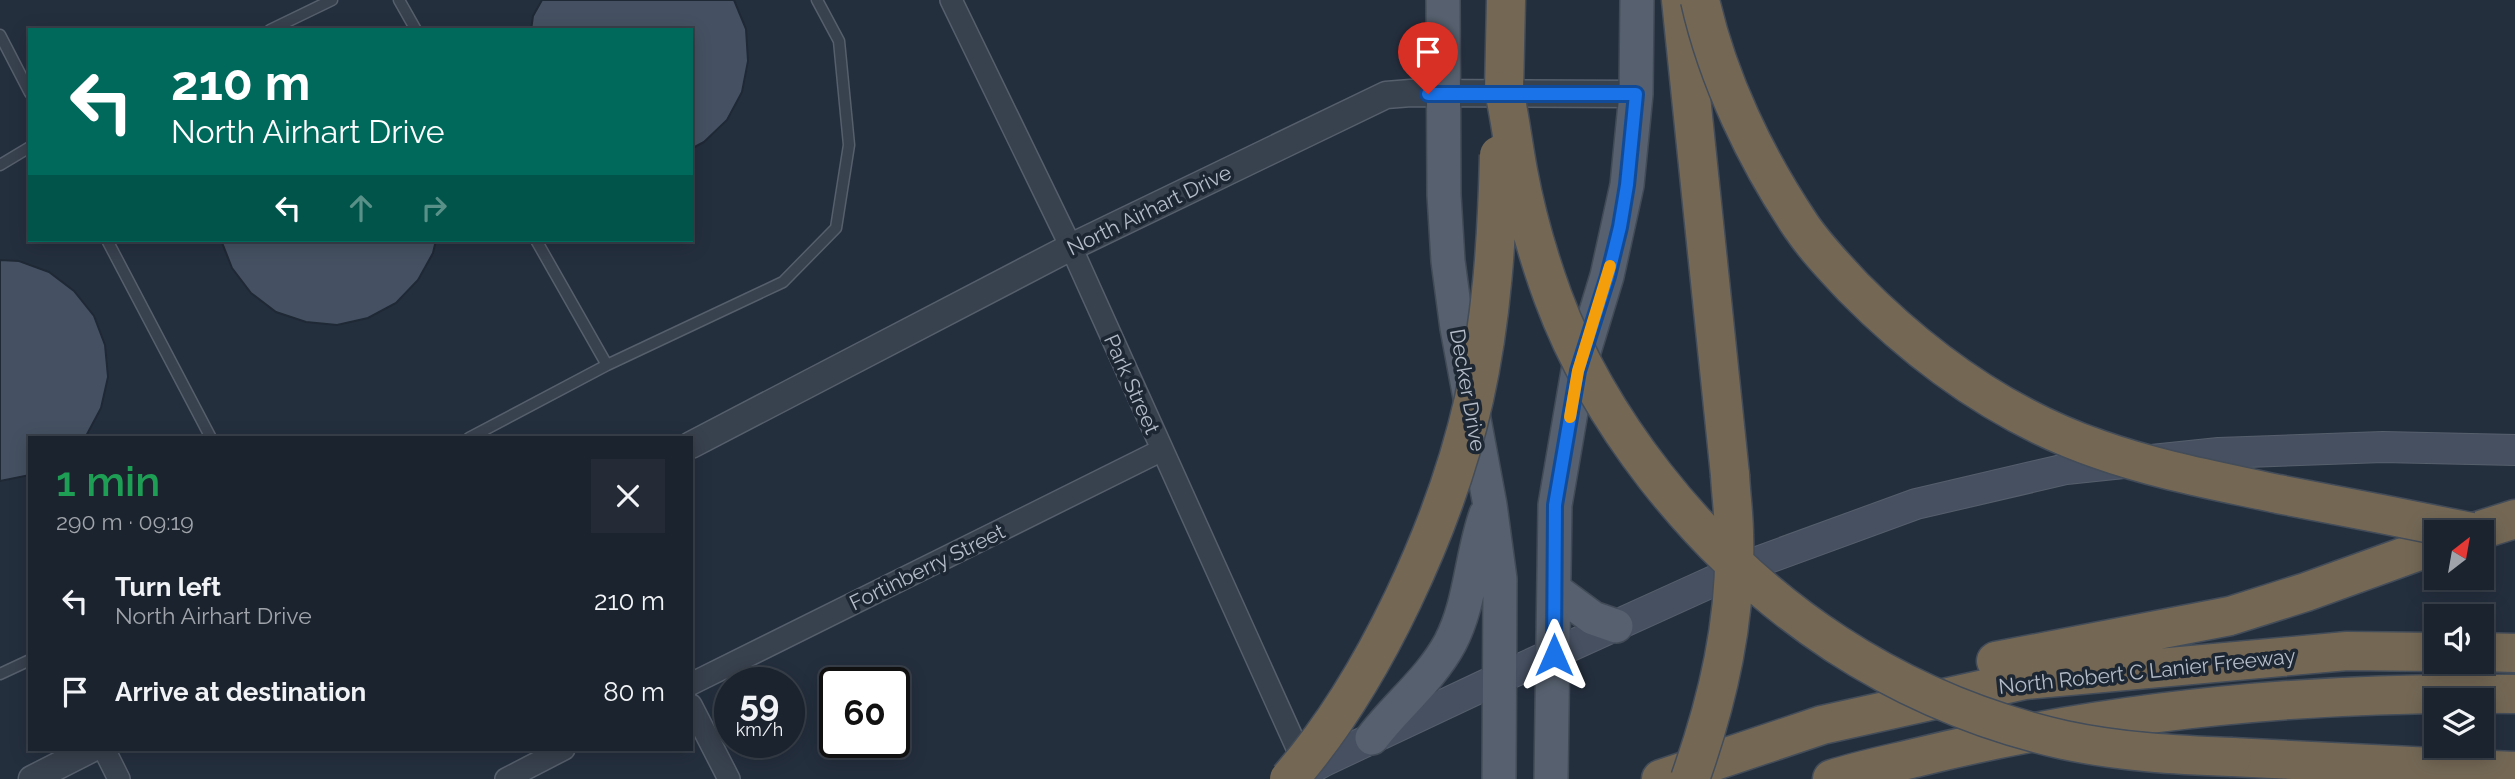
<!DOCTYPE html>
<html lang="en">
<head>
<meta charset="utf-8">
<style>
  body { margin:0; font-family:Raleway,sans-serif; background:#242b36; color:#f1f3f6; height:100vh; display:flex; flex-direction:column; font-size:26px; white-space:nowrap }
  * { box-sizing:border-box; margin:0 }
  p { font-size:23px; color:#a0a4aa }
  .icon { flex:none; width:38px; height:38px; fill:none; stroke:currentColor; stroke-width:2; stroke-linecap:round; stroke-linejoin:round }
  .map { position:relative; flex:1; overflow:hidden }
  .panel { position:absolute; left:28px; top:436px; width:665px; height:315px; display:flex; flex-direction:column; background:#1b232e; border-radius:0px; box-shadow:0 4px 18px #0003,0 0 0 2px #39404a }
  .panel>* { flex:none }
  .hud { position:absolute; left:28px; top:28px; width:665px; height:214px; border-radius:0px; box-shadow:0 4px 18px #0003,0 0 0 2px #39404a; background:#00695c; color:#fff; overflow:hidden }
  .needle { width:46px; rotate:31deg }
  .fabs { position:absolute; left:2424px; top:520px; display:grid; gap:14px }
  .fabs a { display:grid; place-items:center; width:70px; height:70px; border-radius:0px; background:#1b232e; box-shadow:0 4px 18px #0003,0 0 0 2px #39404a; font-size:35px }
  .speed { position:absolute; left:714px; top:667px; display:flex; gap:14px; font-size:35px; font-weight:700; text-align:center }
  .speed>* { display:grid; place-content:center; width:91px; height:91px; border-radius:50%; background:#1b232e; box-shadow:0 4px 18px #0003,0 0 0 2px #39404a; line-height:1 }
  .speed small { font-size:18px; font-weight:400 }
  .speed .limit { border:4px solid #111; border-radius:10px; background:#fff; color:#111 }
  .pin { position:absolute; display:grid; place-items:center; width:60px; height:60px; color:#fff; margin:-72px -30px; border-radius:50% 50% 50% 0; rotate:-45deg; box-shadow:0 0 7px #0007 }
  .pin .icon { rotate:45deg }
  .me { position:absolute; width:77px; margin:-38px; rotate:0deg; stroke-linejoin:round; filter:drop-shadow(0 0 5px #0008) }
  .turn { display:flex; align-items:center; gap:24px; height:147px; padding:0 28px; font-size:32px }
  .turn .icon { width:91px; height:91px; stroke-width:2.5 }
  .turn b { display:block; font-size:49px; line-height:60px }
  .lanes { display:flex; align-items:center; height:66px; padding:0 28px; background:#0003; justify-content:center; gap:35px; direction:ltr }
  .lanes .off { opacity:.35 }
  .round { display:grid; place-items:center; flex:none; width:74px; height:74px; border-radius:0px; background:#242b36 }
  .head { display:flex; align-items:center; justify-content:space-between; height:119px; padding:0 28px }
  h1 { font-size:42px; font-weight:600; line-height:52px; color:#1e9e55 }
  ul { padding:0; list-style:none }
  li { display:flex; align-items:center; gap:21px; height:91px; padding:0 28px }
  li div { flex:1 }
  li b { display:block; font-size:26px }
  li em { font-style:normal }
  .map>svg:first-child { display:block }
</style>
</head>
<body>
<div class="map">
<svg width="2515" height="779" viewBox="0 0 2515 779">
  <rect width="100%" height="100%" fill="#242f3e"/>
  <path fill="#455162" stroke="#1f2835" stroke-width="2" d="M 542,0 L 734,0 L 746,29 L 748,61 L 742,92 L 727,120 L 704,142 L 691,149 L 691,30 L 531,30 L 533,16 Z
    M 221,240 L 436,240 L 433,253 L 418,280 L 396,303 L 368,318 L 337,325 L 306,322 L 276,312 L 251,293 L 232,268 Z
    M 0,260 L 19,261 L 49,272 L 74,291 L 94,316 L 105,345 L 108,377 L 101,408 L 85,438 L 30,438 L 30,475 L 0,481 Z"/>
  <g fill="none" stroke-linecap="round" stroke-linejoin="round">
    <g stroke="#565f6c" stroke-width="13">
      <path id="service" d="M 399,0 L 416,30
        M 270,30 L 332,0
        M 0,35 L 30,93
        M 0,165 L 30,147
        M 107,240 L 211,438
        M 536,240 L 607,365
        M 469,438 L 607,365 L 783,282 L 836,228 L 849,145 L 839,41 L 817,0
        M 0,674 L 30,660"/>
    </g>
    <g stroke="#565f6c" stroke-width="24">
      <path id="minor" d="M 951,0 L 1071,247 L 1306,768
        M 691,684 L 1162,450
        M 691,705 L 729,779
        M 104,749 L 119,779
        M 506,779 L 564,749"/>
    </g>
    <g stroke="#565f6c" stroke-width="29">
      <path id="tertiary" d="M 691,445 L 1071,247 L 1386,95 L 1411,93 L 1636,94
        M 32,779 L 91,749"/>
    </g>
    <g stroke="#565f6c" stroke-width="32">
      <path id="secondary" d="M 1295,777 L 1324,761 L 1500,678 L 1749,565 L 1916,504 L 2066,469 L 2219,453 L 2383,447 L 2515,450"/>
    </g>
    <g stroke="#414a57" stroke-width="36">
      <path id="primary" d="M 1443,0 L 1444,195 L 1448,261 L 1457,328 L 1490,505 L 1500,579 L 1499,779
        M 1555,590 L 1593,618 L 1616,626
        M 1372,738 C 1397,705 1430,680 1450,643 C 1471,603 1471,556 1486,514
        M 1551,779 L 1555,505 L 1578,371 L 1607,276 L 1627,185 L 1636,94 L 1637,0"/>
    </g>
    <g stroke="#434c59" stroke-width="41">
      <path id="motorway" d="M 1681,0 L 1730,475
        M 1504,91 L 1506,0
        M 2474,532 L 2515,519
        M 2482,652 L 2515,653
        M 1996,661 L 2230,616 L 2306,592 L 2436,545
        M 2232,757 L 2515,771
        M 1661,779 L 1822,725 L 2025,680 L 2347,651 L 2436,652
        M 1832,779 C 1860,770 1890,764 1919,757 C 2114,709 2315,691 2515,694"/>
    </g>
    <use href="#service" stroke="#38414e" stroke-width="10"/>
    <use href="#minor" stroke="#38414e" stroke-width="21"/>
    <use href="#tertiary" stroke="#38414e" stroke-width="26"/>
    <use href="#secondary" stroke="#465061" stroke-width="30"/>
    <use href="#primary" stroke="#56606e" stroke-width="33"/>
    <use href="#motorway" stroke="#746855" stroke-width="38"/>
    <g stroke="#434c59" stroke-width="41" stroke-linecap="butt">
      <path id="motorway-bridge" d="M 1700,0 C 1718,80 1756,159 1801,226 C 1816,248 1835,268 1853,287 C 1922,357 2005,417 2098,449 C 2157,470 2218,481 2278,494 C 2342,506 2407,519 2471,532
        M 1504,91 C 1510,117 1513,144 1518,171 C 1526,214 1538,256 1553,297 C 1577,362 1613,422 1655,476 C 1760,610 1897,702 2064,740 C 2120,752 2176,755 2232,757
        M 1289,779 C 1374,682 1446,524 1474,399 C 1492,319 1497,237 1499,155
        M 1690,779 C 1718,700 1737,619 1734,535 C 1734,515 1731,495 1730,475"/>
    </g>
    <use href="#motorway-bridge" stroke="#746855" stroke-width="38"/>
  </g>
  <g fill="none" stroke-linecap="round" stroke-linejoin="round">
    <g stroke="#114b97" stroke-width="18">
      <path id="route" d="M 1428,94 L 1636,94 L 1627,185 L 1620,227 L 1608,276 L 1578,371 L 1555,505 L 1554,655"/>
    </g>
    <use href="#route" stroke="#1a73e8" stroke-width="12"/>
    <path stroke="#f59e0b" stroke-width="12" d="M 1570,417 L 1578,371 L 1610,266"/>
  </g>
  <g text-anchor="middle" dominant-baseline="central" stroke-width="7" stroke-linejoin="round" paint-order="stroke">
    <g font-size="21" fill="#b4bcc9" stroke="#1d2633">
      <text transform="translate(1149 210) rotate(-26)">North Airhart Drive</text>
      <text transform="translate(1132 384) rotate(66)">Park Street</text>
      <text transform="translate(1468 390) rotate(80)">Decker Drive</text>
      <text transform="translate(927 567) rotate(-26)">Fortinberry Street</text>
      <text transform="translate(2147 671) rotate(-6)">North Robert C Lanier Freeway</text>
    </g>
  </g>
</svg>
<div class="fabs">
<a><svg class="needle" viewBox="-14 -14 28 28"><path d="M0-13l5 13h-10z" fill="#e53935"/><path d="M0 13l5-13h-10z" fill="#a0a4aa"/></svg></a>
<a><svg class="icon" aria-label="sound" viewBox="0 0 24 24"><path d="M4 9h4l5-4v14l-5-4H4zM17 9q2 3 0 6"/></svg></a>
<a><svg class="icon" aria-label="layers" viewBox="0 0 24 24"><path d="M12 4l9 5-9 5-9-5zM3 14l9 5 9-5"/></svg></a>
</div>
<div class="speed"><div>59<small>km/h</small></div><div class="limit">60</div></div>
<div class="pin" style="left:1428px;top:94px;background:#d93025"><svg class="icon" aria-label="arrive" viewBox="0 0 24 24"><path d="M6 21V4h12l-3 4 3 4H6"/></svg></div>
<svg class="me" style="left:1554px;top:655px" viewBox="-20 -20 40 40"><path d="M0-17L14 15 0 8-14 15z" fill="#1a73e8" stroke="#fff" stroke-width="4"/></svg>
<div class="hud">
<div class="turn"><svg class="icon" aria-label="left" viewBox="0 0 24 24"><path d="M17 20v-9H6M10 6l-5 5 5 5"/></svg><div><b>210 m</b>North Airhart Drive</div></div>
<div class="lanes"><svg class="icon" aria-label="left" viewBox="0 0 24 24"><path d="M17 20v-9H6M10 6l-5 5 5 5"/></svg><svg class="icon off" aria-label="ahead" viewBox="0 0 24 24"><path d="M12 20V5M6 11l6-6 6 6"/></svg><svg class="icon off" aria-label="right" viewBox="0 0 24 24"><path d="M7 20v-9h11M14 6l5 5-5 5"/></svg></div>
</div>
<section class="panel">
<div class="head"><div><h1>1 min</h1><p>290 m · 09:19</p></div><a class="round"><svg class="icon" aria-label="close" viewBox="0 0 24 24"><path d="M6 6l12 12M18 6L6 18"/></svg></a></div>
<ul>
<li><svg class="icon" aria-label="left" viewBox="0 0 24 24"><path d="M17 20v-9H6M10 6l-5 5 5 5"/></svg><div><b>Turn left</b><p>North Airhart Drive</p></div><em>210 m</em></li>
<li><svg class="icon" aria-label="arrive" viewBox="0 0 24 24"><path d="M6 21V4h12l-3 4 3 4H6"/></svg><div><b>Arrive at destination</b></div><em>80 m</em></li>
</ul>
</section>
</div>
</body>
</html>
